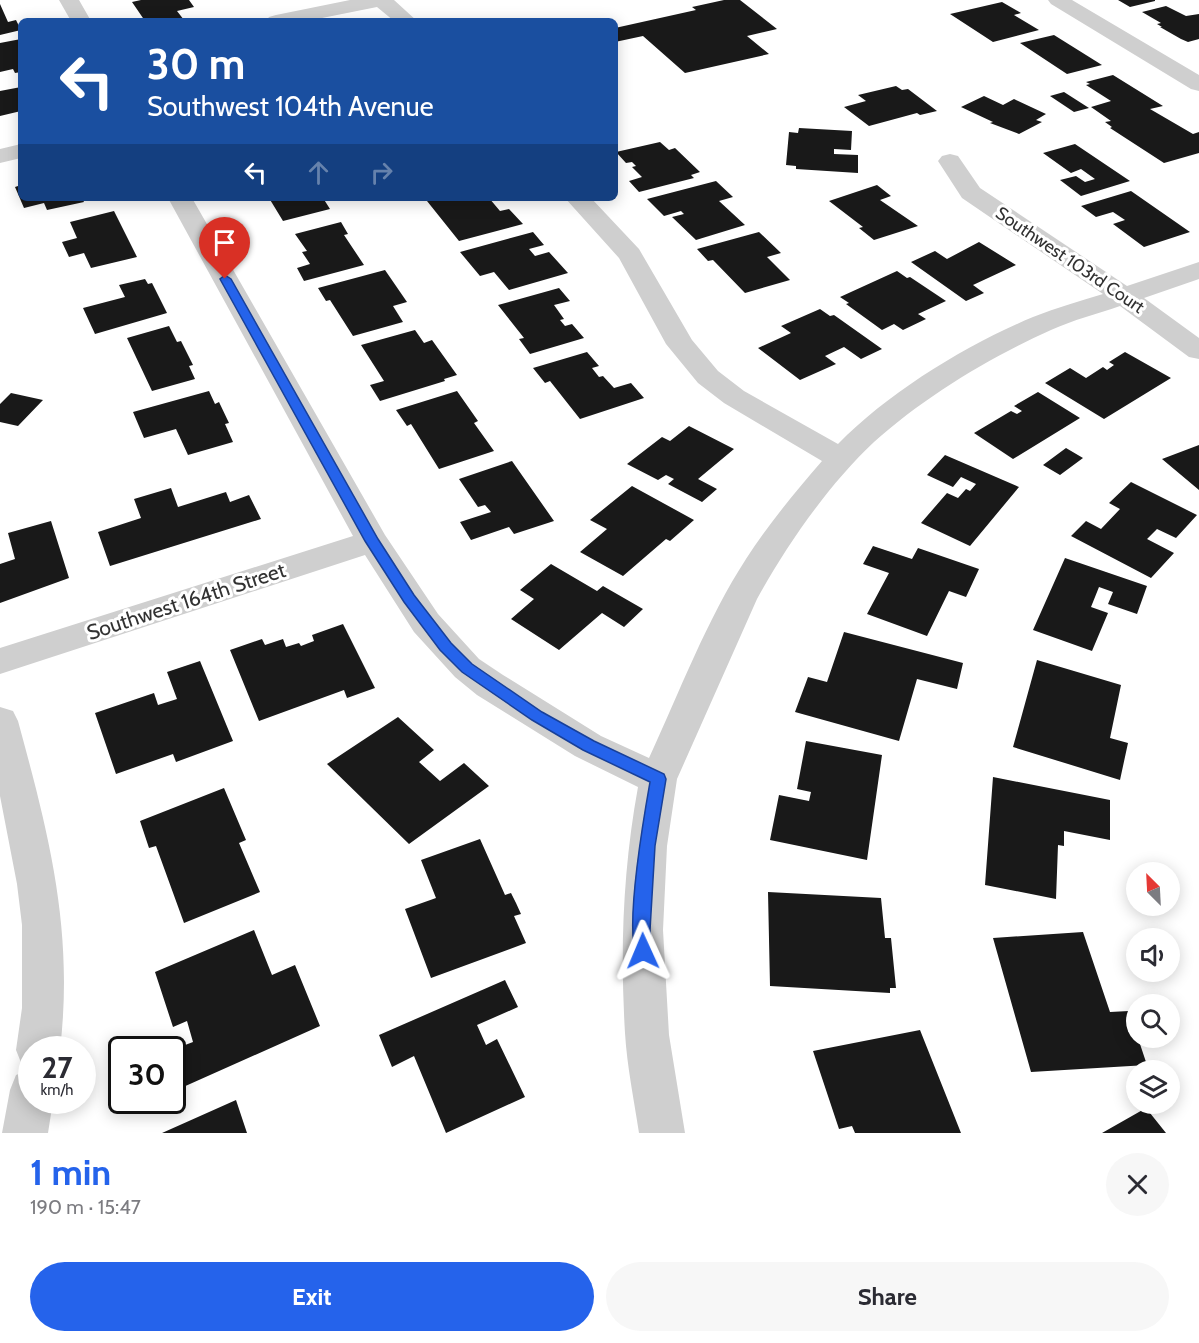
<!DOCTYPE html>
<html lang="en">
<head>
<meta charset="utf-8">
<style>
  body { margin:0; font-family:Cabin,sans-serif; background:#f7f7f7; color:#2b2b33; height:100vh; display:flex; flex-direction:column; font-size:22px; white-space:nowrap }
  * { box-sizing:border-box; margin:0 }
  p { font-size:20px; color:#7c7c81 }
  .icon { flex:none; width:33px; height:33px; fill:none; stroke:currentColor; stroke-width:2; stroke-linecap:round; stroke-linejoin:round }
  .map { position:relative; height:1133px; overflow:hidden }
  .drawer { display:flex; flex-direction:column; background:#fff; flex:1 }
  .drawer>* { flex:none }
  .banner { position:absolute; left:18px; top:18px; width:600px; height:183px; border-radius:9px; box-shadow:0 3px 15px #0003; background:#1a4fa0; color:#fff; overflow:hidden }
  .needle { width:39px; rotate:336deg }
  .tools { position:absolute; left:1126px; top:862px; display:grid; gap:12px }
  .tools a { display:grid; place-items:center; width:54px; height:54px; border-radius:50%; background:#fff; box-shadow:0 3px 15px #0003; font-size:30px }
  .speed { position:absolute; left:18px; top:1036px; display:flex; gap:12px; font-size:30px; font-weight:700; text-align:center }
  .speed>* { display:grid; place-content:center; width:78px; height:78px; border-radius:50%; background:#fff; box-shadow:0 3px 15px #0003; line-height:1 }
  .speed small { font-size:15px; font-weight:400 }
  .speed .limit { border:3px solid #111; border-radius:9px; background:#fff; color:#111 }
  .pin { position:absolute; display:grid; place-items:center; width:51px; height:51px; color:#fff; margin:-62px -26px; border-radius:50% 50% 50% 0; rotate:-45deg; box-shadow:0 0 6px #0007 }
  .pin .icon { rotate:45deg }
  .me { position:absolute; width:66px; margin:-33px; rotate:359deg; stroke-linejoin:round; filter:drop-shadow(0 0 4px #0008) }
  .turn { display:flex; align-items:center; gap:21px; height:126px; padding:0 30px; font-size:27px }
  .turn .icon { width:78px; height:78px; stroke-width:2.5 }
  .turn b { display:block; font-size:42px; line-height:51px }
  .lanes { display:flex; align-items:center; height:57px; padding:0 30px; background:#0003; justify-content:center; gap:30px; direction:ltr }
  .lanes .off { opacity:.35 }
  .round { display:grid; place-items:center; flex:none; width:63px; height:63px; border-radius:32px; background:#f7f7f7 }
  .summary { display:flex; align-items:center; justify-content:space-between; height:102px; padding:0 30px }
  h1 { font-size:36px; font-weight:800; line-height:45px; color:#2563eb }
  .action { display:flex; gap:12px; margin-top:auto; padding:12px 30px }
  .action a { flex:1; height:69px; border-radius:36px; background:#2563eb; color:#fff; font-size:24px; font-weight:800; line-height:69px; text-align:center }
  .action a+a { background:#f7f7f7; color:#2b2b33 }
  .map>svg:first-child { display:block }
</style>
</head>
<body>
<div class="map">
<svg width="1199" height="1133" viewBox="0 0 1199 1133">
  <rect width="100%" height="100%" fill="#fff"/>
  <path fill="#191919" d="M 141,0 L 189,0 L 194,7 L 177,11 L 184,20 L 145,21 L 132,2 Z
    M 724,0 L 740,0 L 777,29 L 747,36 L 769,54 L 685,73 L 643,36 L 615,42 L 615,28 L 696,10 L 692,7 Z
    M 1118,0 L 1155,0 L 1155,1 L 1130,7 Z
    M 1002,2 L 1021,13 L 1014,15 L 1039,30 L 993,42 L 950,14 Z
    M 0,4 L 8,22 L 16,20 L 21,30 L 0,35 Z
    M 1166,6 L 1186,16 L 1199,14 L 1199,39 L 1188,42 L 1181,39 L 1160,27 L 1162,27 L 1157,24 L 1161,23 L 1142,12 Z
    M 1054,35 L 1102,65 L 1067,74 L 1020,43 Z
    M 21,39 L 21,72 L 15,73 L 13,69 L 0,72 L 0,43 Z
    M 1113,75 L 1163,106 L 1150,109 L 1193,134 L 1199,132 L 1199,153 L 1164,163 L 1110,128 L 1112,127 L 1105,122 L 1111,121 L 1091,107 L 1111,101 L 1086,85 L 1090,84 L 1086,82 Z
    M 896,86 L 902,90 L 908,89 L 937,111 L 920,115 L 917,113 L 869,126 L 844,107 L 866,101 L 858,95 Z
    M 21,87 L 21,111 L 0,116 L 0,91 Z
    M 1064,92 L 1089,108 L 1074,112 L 1050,96 Z
    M 984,96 L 1003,105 L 1014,99 L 1046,114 L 1036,120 L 1042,122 L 1019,134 L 990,123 L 993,122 L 961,107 Z
    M 799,128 L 852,131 L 851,150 L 834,149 L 834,154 L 858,155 L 858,173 L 796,169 L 796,166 L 786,165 L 789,132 L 798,133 Z
    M 660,142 L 669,150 L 675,148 L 700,172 L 691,175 L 694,178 L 639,192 L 629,181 L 642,177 L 632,167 L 636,166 L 632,162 L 626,163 L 616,152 Z
    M 1075,144 L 1130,181 L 1081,196 L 1060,180 L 1076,176 L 1085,182 L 1095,179 L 1081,169 L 1071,173 L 1043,153 Z
    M 716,181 L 733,197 L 719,201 L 745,225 L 696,240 L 672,217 L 684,214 L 681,211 L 664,216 L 647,199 Z
    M 21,185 L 21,198 L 82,198 L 84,202 L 47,210 L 44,203 L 24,208 L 15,187 Z
    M 877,185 L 891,196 L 880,200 L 918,226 L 874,240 L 859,228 L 863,227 L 829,201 Z
    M 1131,191 L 1190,232 L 1144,247 L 1113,224 L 1125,220 L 1113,212 L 1096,217 L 1081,206 Z
    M 269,198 L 323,198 L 330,209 L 283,221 Z
    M 438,198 L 489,198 L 500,211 L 509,209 L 523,224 L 459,241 L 427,201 Z
    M 114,211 L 137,257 L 91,268 L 84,253 L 69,257 L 62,242 L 77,238 L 70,222 Z
    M 341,222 L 348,234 L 344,235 L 364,265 L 304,281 L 297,268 L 310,264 L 302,252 L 307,251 L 295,234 Z
    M 533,232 L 544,245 L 529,249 L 535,256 L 549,252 L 568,273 L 509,290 L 494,272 L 480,276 L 460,252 Z
    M 759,232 L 781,253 L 767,257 L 790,280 L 745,293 L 713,260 L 708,261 L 697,249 Z
    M 979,242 L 1016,265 L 973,285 L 984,293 L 966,301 L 911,262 L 935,251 L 947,259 Z
    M 385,270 L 407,302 L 393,306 L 403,322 L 353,336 L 330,300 L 326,301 L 318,288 Z
    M 897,271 L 907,278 L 910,277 L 946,301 L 918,314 L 926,319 L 903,330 L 894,324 L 882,330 L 846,304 L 849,303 L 840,297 Z
    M 145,279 L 148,284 L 152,283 L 167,313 L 95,334 L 83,308 L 125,297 L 119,285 Z
    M 559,288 L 570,301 L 554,305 L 564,319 L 560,320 L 565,326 L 572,324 L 584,338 L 530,354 L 519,339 L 524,338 L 498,305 Z
    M 820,309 L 830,316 L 834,315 L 882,349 L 861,359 L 844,347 L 825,356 L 836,364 L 800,380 L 758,348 L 791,333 L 781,326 Z
    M 169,326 L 177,342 L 181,341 L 193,365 L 189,366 L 195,379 L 152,391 L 127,338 Z
    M 415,330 L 424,343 L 432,340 L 457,375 L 444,379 L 445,381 L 380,401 L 370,385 L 384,381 L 361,345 Z
    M 587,352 L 599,366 L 592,368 L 599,377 L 603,376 L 614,388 L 631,383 L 644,398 L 580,419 L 550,381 L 545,383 L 533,368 Z
    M 1125,352 L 1171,378 L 1104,419 L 1045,383 L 1070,368 L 1086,378 L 1103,367 L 1107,370 L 1114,365 L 1109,362 Z
    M 209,391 L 215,404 L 219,402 L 229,423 L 225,424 L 233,442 L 188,455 L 176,429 L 144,438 L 133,412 Z
    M 457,391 L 478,421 L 474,423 L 494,451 L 439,469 L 411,424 L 407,426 L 396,410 Z
    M 1038,392 L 1080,418 L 1013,459 L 974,433 L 1011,411 L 1017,414 L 1022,411 L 1014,406 Z
    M 11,393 L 43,400 L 18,426 L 0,422 L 0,404 Z
    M 689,426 L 734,449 L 698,479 L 717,489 L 702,502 L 668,484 L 674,479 L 666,475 L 658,480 L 627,464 L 662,437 L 670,441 Z
    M 1199,445 L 1199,490 L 1162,459 Z
    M 1066,448 L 1083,458 L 1060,475 L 1043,465 Z
    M 945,455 L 1019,487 L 970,546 L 921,523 L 947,493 L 958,498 L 966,489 L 970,491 L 976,484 L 961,477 L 953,487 L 927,475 Z
    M 512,461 L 554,521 L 514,534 L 509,527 L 471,540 L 460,522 L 491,512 L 485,505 L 478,507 L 459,479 Z
    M 1131,482 L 1197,515 L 1176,538 L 1157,529 L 1147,539 L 1174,553 L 1151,578 L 1071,536 L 1086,521 L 1101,529 L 1120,509 L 1109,503 Z
    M 632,486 L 694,520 L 670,541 L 666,539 L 623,576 L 580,552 L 607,529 L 590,520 Z
    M 171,488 L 178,507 L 226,492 L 230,502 L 249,495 L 261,519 L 110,566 L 98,532 L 141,518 L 134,499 Z
    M 51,521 L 69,578 L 0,603 L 0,564 L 15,559 L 8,533 Z
    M 873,546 L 912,559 L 918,548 L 979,569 L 966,597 L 949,591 L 927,636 L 867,614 L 889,573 L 863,564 Z
    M 1065,558 L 1147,586 L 1137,614 L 1108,604 L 1113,592 L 1099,587 L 1091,607 L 1108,613 L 1092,651 L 1033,630 Z
    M 551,564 L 597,591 L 603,586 L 643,609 L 624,627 L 602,613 L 559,650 L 511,619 L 534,599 L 520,590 Z
    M 343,624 L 375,688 L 347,698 L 344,690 L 259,721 L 230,650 L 262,639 L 265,645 L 283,639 L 286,647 L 299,643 L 301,646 L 314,641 L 312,635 Z
    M 844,632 L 963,663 L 957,689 L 917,679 L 899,741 L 795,712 L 808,677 L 827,682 Z
    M 1037,660 L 1121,685 L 1110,738 L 1128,743 L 1120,780 L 1013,747 Z
    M 200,661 L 233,741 L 176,762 L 173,754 L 116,774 L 95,713 L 154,693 L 158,705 L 177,699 L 167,672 Z
    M 398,717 L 434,750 L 419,762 L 440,781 L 464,763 L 489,786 L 409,844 L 327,764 Z
    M 806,741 L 882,755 L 867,860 L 770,840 L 779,795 L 809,801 L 811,792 L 797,789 Z
    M 993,777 L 1110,800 L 1110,840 L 1064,831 L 1064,846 L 1058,845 L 1056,899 L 985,885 Z
    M 224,788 L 246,840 L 239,843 L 260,892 L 184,923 L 156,846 L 149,848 L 140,821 Z
    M 480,839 L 505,895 L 511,893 L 516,903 L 521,914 L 514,916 L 526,943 L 431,978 L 405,909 L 436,898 L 421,860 Z
    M 768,892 L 881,898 L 885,938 L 891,938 L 896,988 L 890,988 L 890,993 L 770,986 Z
    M 254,930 L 272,975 L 295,965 L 320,1026 L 172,1092 L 172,1050 L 193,1042 L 187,1021 L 173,1027 L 155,972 Z
    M 1083,932 L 1110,1012 L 1129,1011 L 1147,1065 L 1031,1072 L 993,938 Z
    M 505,980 L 518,1007 L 477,1025 L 486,1045 L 497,1039 L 525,1097 L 446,1133 L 414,1056 L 392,1067 L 379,1035 Z
    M 920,1030 L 961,1133 L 855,1133 L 852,1126 L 839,1129 L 813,1051 Z
    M 236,1100 L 247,1133 L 162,1133 Z
    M 1146,1108 L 1166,1133 L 1102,1133 Z"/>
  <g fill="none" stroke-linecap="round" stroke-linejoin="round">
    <path fill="#cfcfcf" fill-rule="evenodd" d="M 59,0 L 79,0 L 91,21 L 71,21 Z
      M 350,0 L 394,0 L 417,21 L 394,21 L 377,7 L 307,21 L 266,21 L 269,17 L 276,15 Z
      M 1048,0 L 1072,0 L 1199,75 L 1199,91 L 1191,89 L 1051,4 Z
      M 21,144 L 21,158 L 0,163 L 0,149 Z
      M 950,154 L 958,156 L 980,188 L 1127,286 L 1199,262 L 1199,279 L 1144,298 L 1199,338 L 1199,359 L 1189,357 L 1120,306 C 1097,314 1073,320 1051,330 C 990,357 924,397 874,442 C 829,484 786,546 757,599 L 677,779 L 667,846 L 663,930 L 669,1035 L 685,1133 L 639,1133 C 634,1100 627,1066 625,1033 C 620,950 623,869 638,787 L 575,756 L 477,695 L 455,677 L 414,632 L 365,555 L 0,674 L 0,648 L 353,536 L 168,198 L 192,198 L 385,535 L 438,614 L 479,659 L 503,675 L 601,736 L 649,758 C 679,693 707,619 746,559 C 768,525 795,492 822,461 L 724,403 L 698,383 L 666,344 L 619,258 L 565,198 L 591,198 L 639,249 L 692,340 L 718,371 L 744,391 L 838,444 C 889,392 966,345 1033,317 C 1056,308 1080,301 1103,294 L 962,198 L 938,161 L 942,156 Z
      M 0,707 L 13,711 L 18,721 C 49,835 74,930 60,1050 L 32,1050 L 32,1068 L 22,1065 L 16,1050 L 22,1008 L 22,925 L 17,884 L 0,796 Z
      M 32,1069 L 32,1101 L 53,1101 L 48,1133 L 2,1133 L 10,1090 L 16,1075 Z"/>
  </g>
  <path fill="#2563eb" stroke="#184099" stroke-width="1.5" d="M 225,275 L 231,279 L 378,539 L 414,595 L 451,643 L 472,664 L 542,712 L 594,741 L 664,774 L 666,779 L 655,846 L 650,930 L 652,951 L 649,957 L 643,959 L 637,957 C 624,929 644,816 650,782 L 583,750 L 532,720 L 462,672 L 440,650 L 404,602 L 365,541 L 220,279 Z"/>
  <g text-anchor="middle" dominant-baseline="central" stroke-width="6" stroke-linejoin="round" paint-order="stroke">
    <g font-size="18" fill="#323232" stroke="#fff">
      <text transform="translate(1070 260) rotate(34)">Southwest 103rd Court</text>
    </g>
    <g font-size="21" fill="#323232" stroke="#fff">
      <text transform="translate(186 601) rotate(-18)">Southwest 164th Street</text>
    </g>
  </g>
</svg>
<div class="tools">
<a><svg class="needle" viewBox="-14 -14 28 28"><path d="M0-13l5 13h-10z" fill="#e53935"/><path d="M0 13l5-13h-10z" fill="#7c7c81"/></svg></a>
<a><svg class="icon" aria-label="sound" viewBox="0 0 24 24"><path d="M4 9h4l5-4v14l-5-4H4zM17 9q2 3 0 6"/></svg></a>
<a><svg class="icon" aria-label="search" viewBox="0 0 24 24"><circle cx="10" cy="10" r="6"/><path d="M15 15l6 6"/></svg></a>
<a><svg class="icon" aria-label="layers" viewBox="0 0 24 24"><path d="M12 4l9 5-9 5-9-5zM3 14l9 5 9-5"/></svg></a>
</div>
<div class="speed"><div>27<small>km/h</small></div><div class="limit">30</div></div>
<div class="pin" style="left:225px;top:279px;background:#d93025"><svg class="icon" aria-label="arrive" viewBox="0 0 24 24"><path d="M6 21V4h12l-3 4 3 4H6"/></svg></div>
<svg class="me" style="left:643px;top:951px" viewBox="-20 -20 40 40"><path d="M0-17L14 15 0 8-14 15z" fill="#2563eb" stroke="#fff" stroke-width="4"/></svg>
<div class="banner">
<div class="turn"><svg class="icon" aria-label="left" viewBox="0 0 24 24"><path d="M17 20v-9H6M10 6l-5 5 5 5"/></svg><div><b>30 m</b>Southwest 104th Avenue</div></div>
<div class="lanes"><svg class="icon" aria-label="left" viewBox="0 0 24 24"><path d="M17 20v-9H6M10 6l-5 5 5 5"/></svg><svg class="icon off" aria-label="ahead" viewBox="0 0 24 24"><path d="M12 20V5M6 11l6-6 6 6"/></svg><svg class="icon off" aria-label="right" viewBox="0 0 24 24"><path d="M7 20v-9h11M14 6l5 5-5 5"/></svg></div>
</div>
</div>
<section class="drawer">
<div class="summary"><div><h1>1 min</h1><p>190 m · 15:47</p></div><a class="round"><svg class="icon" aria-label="close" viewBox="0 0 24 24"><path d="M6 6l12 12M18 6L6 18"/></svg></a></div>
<div class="action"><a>Exit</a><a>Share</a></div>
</section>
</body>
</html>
